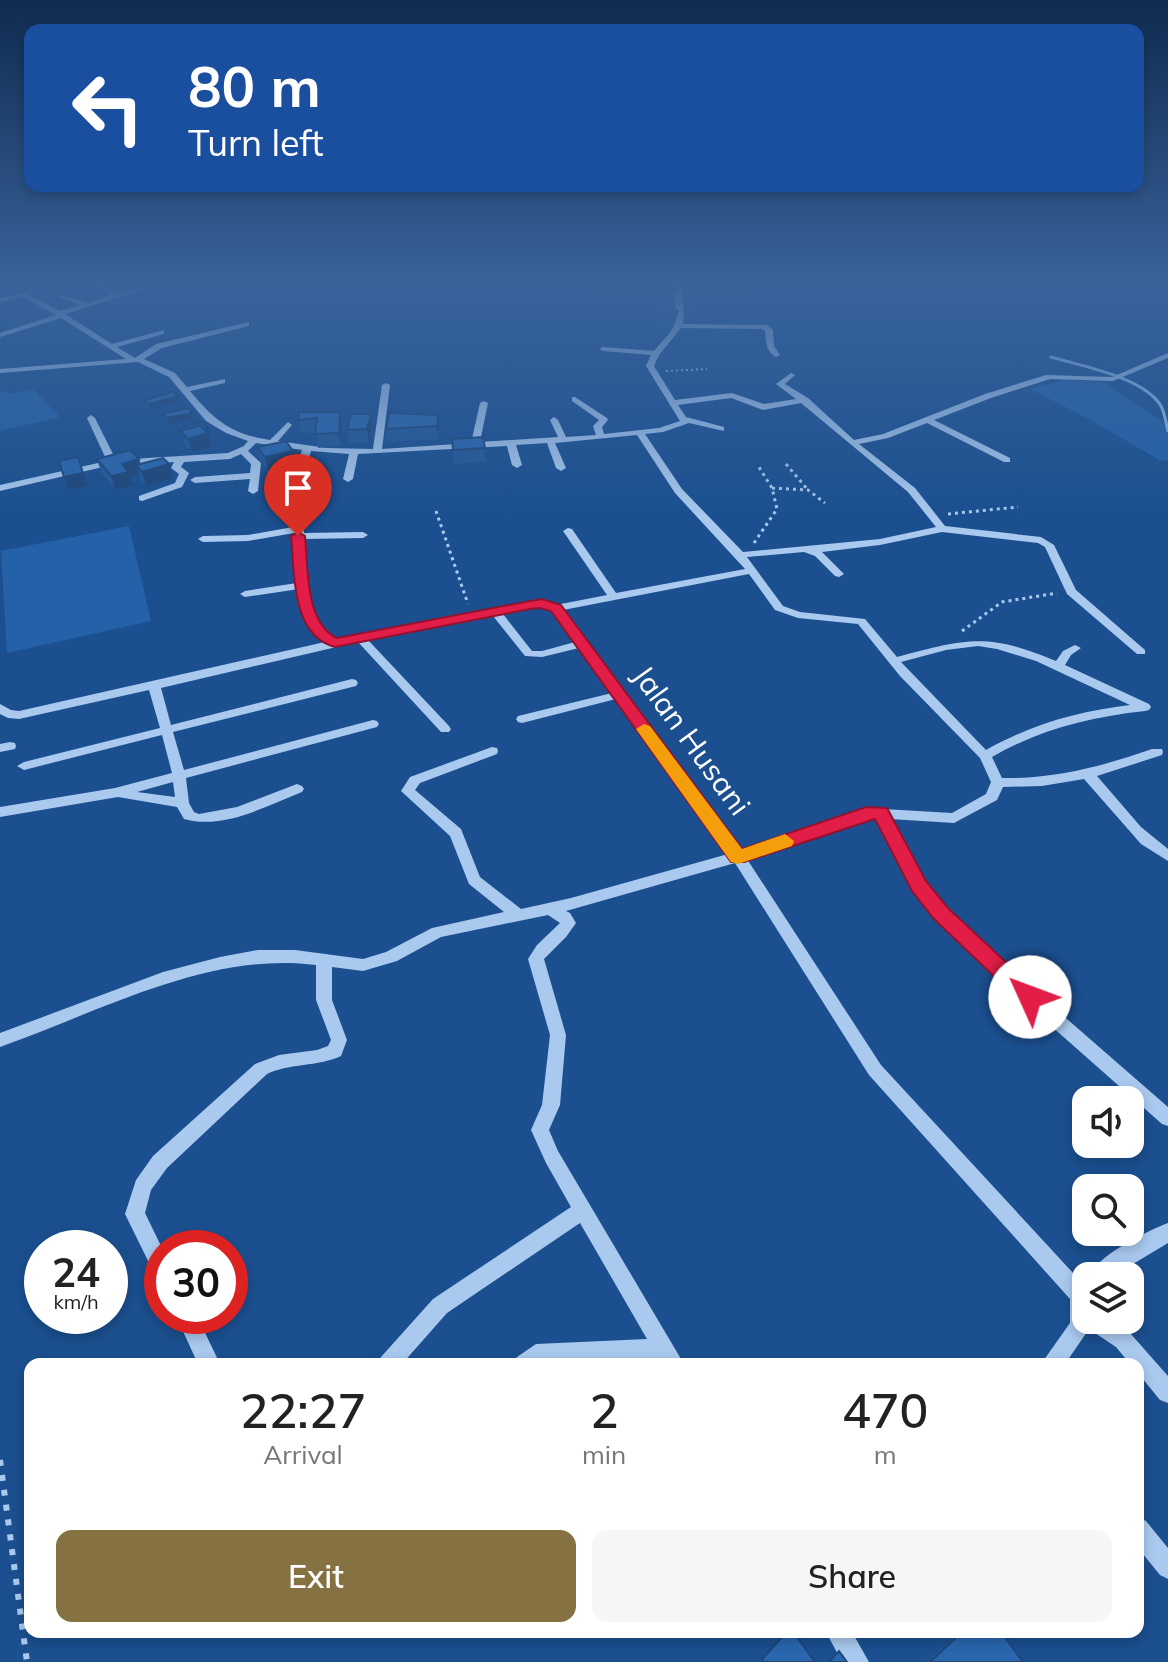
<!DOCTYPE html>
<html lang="en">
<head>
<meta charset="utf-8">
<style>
  body { margin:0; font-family:Mulish,sans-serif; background:#f6f6f6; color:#222; height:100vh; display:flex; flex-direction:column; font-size:30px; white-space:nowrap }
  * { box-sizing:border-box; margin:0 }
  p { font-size:26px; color:#767676 }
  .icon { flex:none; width:44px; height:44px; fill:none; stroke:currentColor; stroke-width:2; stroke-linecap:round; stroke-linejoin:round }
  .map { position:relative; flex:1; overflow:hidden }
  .drawer { position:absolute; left:24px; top:1358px; width:1120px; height:280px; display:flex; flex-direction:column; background:#fff; border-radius:16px; box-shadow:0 4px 12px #0003 }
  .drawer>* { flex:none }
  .guide { position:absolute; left:24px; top:24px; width:1120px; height:168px; border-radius:16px; box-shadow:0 4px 12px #0003; background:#1a4fa0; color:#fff; overflow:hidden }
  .fabs { position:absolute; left:1072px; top:1086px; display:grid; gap:16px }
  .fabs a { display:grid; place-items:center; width:72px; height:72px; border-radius:16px; background:#fff; box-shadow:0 4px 12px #0003; font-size:40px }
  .speed { position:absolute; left:24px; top:1230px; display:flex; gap:16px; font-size:40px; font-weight:700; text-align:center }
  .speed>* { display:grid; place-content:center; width:104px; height:104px; border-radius:50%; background:#fff; box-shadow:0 4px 12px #0003; line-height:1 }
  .speed small { font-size:20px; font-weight:400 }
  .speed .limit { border:12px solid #d22; background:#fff; color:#111 }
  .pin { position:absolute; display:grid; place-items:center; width:68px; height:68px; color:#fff; margin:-82px -34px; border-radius:50% 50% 50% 0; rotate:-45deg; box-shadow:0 0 8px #0007 }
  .pin .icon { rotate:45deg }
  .me { position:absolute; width:88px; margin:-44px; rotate:313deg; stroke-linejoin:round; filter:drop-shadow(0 0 6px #0008) }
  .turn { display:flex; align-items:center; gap:28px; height:168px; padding:0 32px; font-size:36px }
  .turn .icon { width:104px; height:104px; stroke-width:2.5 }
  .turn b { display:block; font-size:56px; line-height:68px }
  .eta { display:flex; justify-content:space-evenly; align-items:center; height:136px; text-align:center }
  .eta b { font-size:48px; font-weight:600; line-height:56px }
  .primary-button { display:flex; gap:16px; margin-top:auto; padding:16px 32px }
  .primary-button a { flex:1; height:92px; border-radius:16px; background:#857141; color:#fff; font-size:32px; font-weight:600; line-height:92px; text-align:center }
  .primary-button a+a { background:#f6f6f6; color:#222 }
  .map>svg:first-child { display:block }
</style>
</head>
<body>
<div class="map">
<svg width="1168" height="1662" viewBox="0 0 1168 1662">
  <rect width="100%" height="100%" fill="#1b4f8f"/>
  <path fill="#2461a8" d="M 1063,380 L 1104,382 L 1168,425 L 1168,460 L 1161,461 L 1089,419 L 1030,389 Z
    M 33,389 L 60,417 L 0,431 L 0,391 L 13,394 Z
    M 129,526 L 151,621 L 7,653 L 1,551 Z"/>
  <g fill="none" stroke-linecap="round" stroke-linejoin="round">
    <path stroke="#9cc4f0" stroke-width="3" d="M 1051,357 C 1081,366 1144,377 1161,406 C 1165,414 1166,423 1168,431"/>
    <path stroke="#a9c9ee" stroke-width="2" stroke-dasharray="2 3" stroke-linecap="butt" d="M 666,371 L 707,369"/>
    <path stroke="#a9c9ee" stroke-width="3" stroke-dasharray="3 4" stroke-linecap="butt" d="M 786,464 L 808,490
      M 772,488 L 808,490 L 825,503
      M 436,511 L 468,604
      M 948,514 L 1018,507
      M 754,543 L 777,509 L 772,488 L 757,464
      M 962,631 L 1002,602 L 1057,593"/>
    <path stroke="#a9c9ee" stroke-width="6" stroke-dasharray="6 9" stroke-linecap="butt" d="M 0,1460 L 27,1662"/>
    <path fill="#a9c9ee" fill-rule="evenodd" d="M 96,284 L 104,284 L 116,294 L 150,284 L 161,284 L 65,314 L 112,344 L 164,330 L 164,334 L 117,347 L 135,358 L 156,344 L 249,322 L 249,326 L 162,348 L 144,359 L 175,373 L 187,387 L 225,379 L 225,383 L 190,391 C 215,421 231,434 270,440 L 288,422 L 292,425 L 278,441 L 327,448 L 373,449 L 382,385 L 386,383 L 390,385 L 382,449 L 471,443 L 480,403 L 484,401 L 488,403 L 480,442 L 558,437 L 550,420 L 554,417 L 558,420 L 566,437 L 596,435 L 593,426 L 599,420 L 572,401 L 572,397 L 575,397 L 607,418 L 608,420 L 602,427 L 604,434 L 659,428 L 680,421 L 646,366 L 651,355 L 603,351 L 599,349 L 603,347 L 654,351 C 677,324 679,328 674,292 L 650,284 L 674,288 L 675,284 L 681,284 L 684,313 L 683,324 L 767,325 L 773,330 L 774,346 L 780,355 L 776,357 C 766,352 766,341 765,331 L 762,329 L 681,328 L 659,355 L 654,366 L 675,400 L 732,393 L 764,404 L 796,399 L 776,384 L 791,373 L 795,375 L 785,384 L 808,398 L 854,440 L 883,434 L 985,394 L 1046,375 L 1112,377 L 1168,353 L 1168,358 L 1113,381 L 1050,379 L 991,398 L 934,420 L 1010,458 L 1010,462 L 1004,462 L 927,423 L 888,438 L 859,444 L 915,488 L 945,526 L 1041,537 L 1054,545 L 1076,590 L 1145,650 L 1145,654 L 1137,654 L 1067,594 L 1045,547 L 1038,543 L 942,532 L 880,545 L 822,552 L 844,574 L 839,577 L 835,576 L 815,556 L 804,552 L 747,557 L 783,606 L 800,612 L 865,619 L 897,657 C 966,639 987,632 1056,661 L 1063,651 L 1075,645 L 1081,648 L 1071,655 L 1065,665 L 1149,704 L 1151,707 L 1149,710 L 1145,711 C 1090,717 1041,729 992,757 L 1002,778 C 1056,779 1103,766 1152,749 L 1162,749 L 1163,752 L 1162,755 L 1097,776 L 1141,827 L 1168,849 L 1168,861 L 1141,844 L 1084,779 L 1042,786 L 1003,787 L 997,800 L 954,823 L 890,819 L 924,882 L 946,910 L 1036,992 L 1168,1107 L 1168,1126 L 1162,1124 L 1024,1002 L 936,918 L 914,890 L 876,818 L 867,818 L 747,859 L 881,1065 L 1086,1287 L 1086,1320 L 1112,1320 L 1130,1333 L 1168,1376 L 1168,1403 L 1160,1400 L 1138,1373 L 1138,1364 L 1130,1364 L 1116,1347 L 1089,1329 L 1065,1364 L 1041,1364 L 1070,1323 L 1070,1299 L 869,1075 L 735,863 L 566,911 L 570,913 L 576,923 L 566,937 L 544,959 L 566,1035 L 560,1105 L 549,1130 L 558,1151 L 684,1364 L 661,1364 L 659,1360 L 513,1364 L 517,1357 L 536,1344 L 647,1339 L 580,1223 L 447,1313 L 402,1364 L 377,1364 L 381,1357 L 433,1299 L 571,1207 L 546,1163 L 531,1130 L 542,1105 L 550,1035 L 528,959 L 537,945 L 560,923 L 548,915 L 441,937 L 397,961 L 363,971 L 332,967 L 332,1000 L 347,1040 L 341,1056 C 317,1067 290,1063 267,1074 L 167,1168 L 151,1190 L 145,1213 L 162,1248 L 162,1278 L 155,1275 L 125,1214 L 136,1180 L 153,1156 L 255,1064 L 279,1055 L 317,1050 L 328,1046 L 331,1040 L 316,1000 L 316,965 C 209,951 99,1012 0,1047 L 0,1033 L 163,972 L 220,957 L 258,950 L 295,950 L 363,959 L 386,952 L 432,928 L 504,912 L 469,884 L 450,836 L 401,791 L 410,777 L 492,747 L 497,748 L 498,751 L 497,754 L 420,783 L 415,790 L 461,829 L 480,877 L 521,909 L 571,898 L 728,854 L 616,699 L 522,723 L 518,722 L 516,719 L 518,716 L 612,693 L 579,648 L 542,657 L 525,656 L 493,616 L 368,640 L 449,726 L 451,729 L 449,732 L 441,732 L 358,642 L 161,688 L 171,725 L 352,679 L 356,680 L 358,683 L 356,686 L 173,732 L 184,770 L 373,720 L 377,721 L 379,724 L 377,727 L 186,778 L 189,803 L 194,812 L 199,814 L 237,807 L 297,784 L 302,786 L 304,789 L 302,792 C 266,806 224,830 184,819 L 177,807 L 118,797 L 0,817 L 0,807 L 115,788 L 172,773 L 162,735 L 24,770 L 17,766 L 24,762 L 160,728 L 149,690 L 19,719 L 8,718 L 0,714 L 0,704 L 11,710 L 19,711 L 325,642 C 305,631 303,610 299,589 L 245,597 L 240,594 L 245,591 L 297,583 L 294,533 L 248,541 L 203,542 L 198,539 L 203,536 L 248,535 L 293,527 L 290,490 L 302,450 L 256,443 L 248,451 L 261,463 L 258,491 L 253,494 L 248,491 L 250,479 L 195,483 L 190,480 L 195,477 L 250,473 L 251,464 L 241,454 L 230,459 L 184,462 L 181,467 L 189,473 L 182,487 L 142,501 L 139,500 L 139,496 L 175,483 L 179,474 L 171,468 L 174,462 L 103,467 L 0,491 L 0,485 L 107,461 L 87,418 L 91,415 L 95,418 L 116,460 L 228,453 L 244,446 L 248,441 L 226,433 L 206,421 L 169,377 L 138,362 L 0,373 L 0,369 L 126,359 L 61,318 L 0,337 L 0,333 L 56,315 L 23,297 L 0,302 L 0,298 L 24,293 L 60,311 L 81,305 L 57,296 L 57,294 L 88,303 L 110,295 ZM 731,398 L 763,410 L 801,403 L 908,492 L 936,527 L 880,539 L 743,552 L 682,489 L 645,434 L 663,432 L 689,423 L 724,431 L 724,427 L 686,417 L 678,405 ZM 637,435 L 675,493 L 745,569 L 616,593 L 572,529 L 568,528 L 563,531 L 607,595 L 556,605 L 537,601 L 337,639 C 329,635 321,631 317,623 C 307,600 306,564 304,539 L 363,538 L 368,535 L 363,532 L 304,533 L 300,490 L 311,451 L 349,454 L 343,479 L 348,482 L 353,479 L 358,454 L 507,446 L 512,465 L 517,468 L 522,465 L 516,445 L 547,443 L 556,468 L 561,471 L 566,468 L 555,443 ZM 749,574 L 775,610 L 798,618 L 858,624 L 900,676 L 980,758 L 991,782 L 986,794 L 952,813 L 866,808 L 741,851 L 563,610 ZM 537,607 L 552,611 L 575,642 L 542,651 L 532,651 L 503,614 ZM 978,646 L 997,649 L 1036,661 L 1130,705 C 1079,711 1032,724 986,750 L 901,662 L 946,650 ZM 173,782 L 175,797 L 137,792 Z
      M 10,742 L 15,743 L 16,746 L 15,749 L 0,752 L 0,744 Z
      M 1168,1223 L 1168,1243 L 1113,1276 L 1089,1276 C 1098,1255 1147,1231 1168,1223 Z
      M 176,1316 L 197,1316 L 220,1364 L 198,1364 Z
      M 1138,1517 L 1146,1521 L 1168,1548 L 1168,1579 L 1160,1575 L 1138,1548 Z
      M 826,1632 L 852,1632 L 869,1662 L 842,1662 Z"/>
  </g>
  <path fill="#245895" d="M 600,284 L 632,284 L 632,294 L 619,297 L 600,289 Z
    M 656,284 L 673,284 L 670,287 Z
    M 681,284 L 735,285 L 735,284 L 753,284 L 758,290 L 757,302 L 744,302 L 736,292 L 736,294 L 715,295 L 713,292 L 713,295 L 707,295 L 706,305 L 693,305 L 689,292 L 684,292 Z
    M 675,288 L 673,305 L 642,304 L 643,293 Z
    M 678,311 L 677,317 L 675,322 L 657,321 L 657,315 Z
    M 178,396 L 180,402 L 151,410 L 146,406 L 144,400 Z
    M 299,412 L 342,426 L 341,446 L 318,448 L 316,432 L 301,433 L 298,420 Z
    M 371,414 L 372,427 L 369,443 L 349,443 L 347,430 Z
    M 438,415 L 439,428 L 438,439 L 387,442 L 386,429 Z
    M 185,426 L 208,429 L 212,447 L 192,452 L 184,444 L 180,431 L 186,429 Z
    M 483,437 L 486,462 L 454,464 L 452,439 Z
    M 258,447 L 293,451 L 295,464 L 268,471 L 261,461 Z
    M 97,459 L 139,459 L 140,464 L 173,478 L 146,486 L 140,479 L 139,474 L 130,476 L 133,485 L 116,490 L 101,472 Z
    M 959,1632 L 1001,1632 L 1023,1662 L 927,1662 Z"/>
  <path fill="#1d4779" d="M 626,284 L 632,284 L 632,294 L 619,297 L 619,286 Z
    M 178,396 L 180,402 L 151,410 L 149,404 Z
    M 340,412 L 342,426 L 341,446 L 339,433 Z
    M 192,413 L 194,419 L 169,425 L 167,418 Z
    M 371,414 L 372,427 L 369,443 L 367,429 Z
    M 438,415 L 439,428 L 438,439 L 437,426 Z
    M 208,429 L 212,447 L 192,452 L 188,439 L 192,433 Z
    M 293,451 L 295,464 L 268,471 L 265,457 Z
    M 78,457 L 88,486 L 69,490 L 64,477 Z
    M 139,459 L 143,471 L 169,464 L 173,478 L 146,486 L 142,472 L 136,465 L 139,474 L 130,476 L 133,485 L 116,490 L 111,476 L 122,464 Z"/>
  <path fill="#2a66ad" stroke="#1d4779" stroke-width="2" d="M 690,284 L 703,284 L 707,293 L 693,293 Z
    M 708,284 L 734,284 L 737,288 L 715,289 L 713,285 L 713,289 L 705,289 L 704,285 L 710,285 Z
    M 740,284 L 753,284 L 758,290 L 745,291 Z
    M 644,287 L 675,288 L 674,294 L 643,293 Z
    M 659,306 L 678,311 L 675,316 L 657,315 Z
    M 173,392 L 178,396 L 149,404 L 144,400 Z
    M 188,408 L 192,413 L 167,418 L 163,414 Z
    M 299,412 L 340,412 L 339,433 L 315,434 L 317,418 L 298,420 Z
    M 389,413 L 438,415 L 437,426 L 386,429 Z
    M 351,414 L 371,414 L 367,429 L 347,430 Z
    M 202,422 L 208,429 L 205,430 L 200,425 L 188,429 L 185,426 Z
    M 200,425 L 208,433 L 188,439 L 180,431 Z
    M 483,437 L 485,448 L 453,450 L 452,439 Z
    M 286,441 L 293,451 L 265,457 L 258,447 Z
    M 130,450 L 139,459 L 122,464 L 129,472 L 111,476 L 97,459 Z
    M 78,457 L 83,473 L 64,477 L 59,461 Z
    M 163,458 L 169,464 L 142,472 L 136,465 Z
    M 787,1632 L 793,1632 L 815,1662 L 764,1662 L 762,1659 Z
    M 962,1632 L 1001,1632 L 1023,1662 L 930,1662 Z
    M 839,1651 L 847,1662 L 829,1662 Z"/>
  <linearGradient id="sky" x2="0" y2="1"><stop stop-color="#0f2b4f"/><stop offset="0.55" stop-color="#39639b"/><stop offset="1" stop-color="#39639b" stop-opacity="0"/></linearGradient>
  <rect width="1168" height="517" fill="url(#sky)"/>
  <path fill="#e11d48" stroke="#92132f" stroke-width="2" d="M 298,532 L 305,536 C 308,567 305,623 337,638 L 530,601 L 542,599 L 561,605 L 742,849 L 866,807 L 887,808 L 926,881 L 948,908 L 1037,991 L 1041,997 L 1037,1004 L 1030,1006 L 1023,1004 L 934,919 L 912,891 L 875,819 L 744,862 L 731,862 L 551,611 L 540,608 L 530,609 L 335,647 C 291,635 295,574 291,536 Z"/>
  <path fill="#f59e0b" d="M 644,724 L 650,726 L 742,849 L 785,834 L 794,841 L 792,846 L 738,864 L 731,862 L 636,729 Z"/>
  <g text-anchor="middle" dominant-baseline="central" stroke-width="8" stroke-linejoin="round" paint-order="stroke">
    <g font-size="30" fill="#fff" stroke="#1b4f8f">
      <text transform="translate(692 740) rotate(54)">Jalan Husani</text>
    </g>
  </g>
</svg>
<div class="fabs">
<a><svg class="icon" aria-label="sound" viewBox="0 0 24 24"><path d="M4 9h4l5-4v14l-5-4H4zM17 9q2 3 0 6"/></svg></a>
<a><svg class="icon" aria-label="search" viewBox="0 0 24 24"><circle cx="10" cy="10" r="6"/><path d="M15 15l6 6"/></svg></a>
<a><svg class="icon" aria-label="layers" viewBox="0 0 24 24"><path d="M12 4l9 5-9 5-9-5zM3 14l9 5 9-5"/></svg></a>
</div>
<div class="speed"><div>24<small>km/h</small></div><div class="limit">30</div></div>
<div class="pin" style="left:298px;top:536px;background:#d93025"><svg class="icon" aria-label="arrive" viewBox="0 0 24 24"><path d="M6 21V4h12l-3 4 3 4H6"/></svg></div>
<svg class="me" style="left:1030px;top:997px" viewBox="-20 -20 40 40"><circle r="19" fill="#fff"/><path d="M0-13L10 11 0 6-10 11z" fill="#e11d48"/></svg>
<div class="guide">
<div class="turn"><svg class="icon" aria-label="left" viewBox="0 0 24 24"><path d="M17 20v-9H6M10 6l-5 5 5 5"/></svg><div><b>80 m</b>Turn left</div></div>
</div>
<section class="drawer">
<div class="eta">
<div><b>22:27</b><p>Arrival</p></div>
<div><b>2</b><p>min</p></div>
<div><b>470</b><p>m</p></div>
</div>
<div class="primary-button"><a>Exit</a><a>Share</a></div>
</section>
</div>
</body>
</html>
